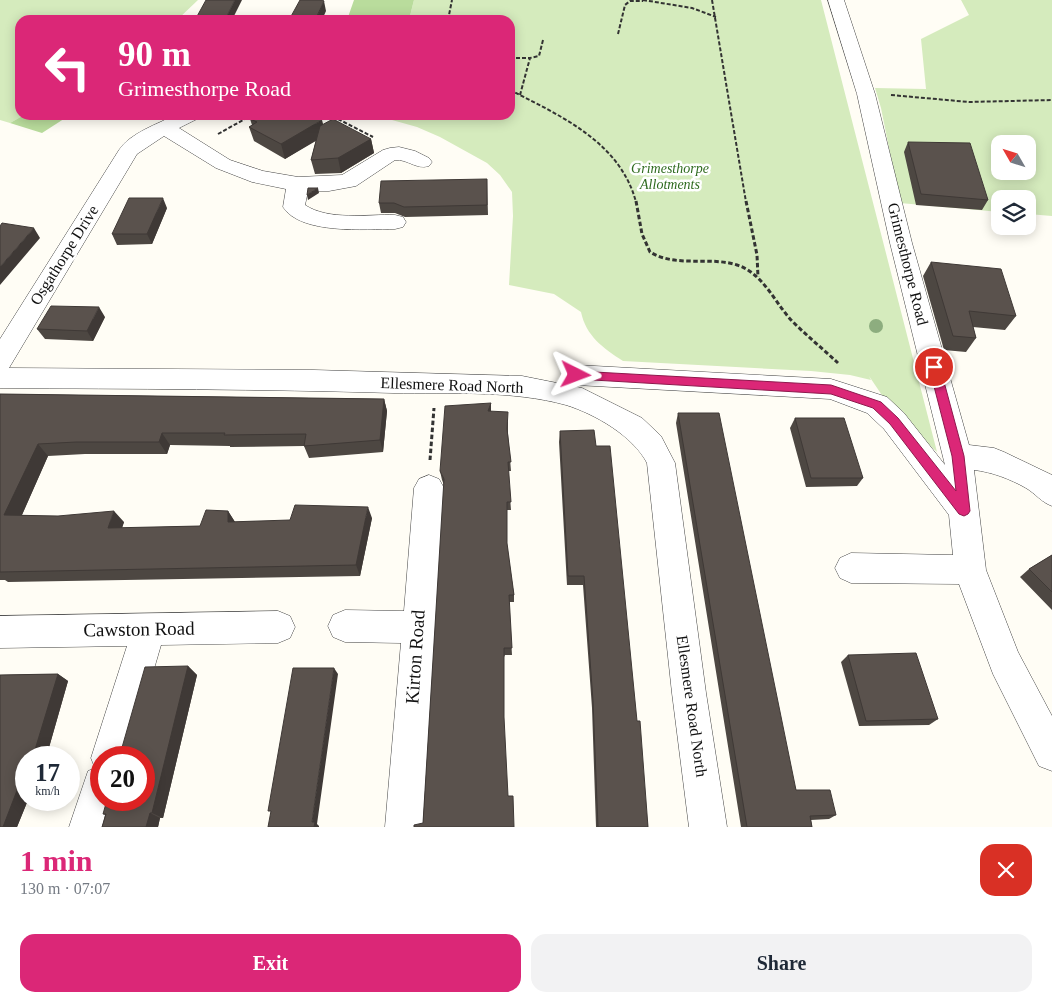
<!DOCTYPE html>
<html lang="en">
<head>
<meta charset="utf-8">
<style>
  body { margin:0; font-family:"Times New Roman",serif; background:#f2f2f3; color:#1f2937; height:100vh; display:flex; flex-direction:column; font-size:19px; white-space:nowrap }
  * { box-sizing:border-box; margin:0 }
  p { font-size:16px; color:#747a83 }
  .icon { flex:none; width:28px; height:28px; fill:none; stroke:currentColor; stroke-width:2; stroke-linecap:round; stroke-linejoin:round }
  .map { position:relative; height:827px; overflow:hidden }
  .drawer { display:flex; flex-direction:column; background:#fff; flex:1 }
  .drawer>* { flex:none }
  .banner { position:absolute; left:15px; top:15px; width:500px; height:105px; border-radius:15px; box-shadow:0 2px 12px #0003; background:#db2777; color:#fff; overflow:hidden }
  .needle { width:32px; rotate:309deg }
  .fabs { position:absolute; left:991px; top:135px; display:grid; gap:10px }
  .fabs a { display:grid; place-items:center; width:45px; height:45px; border-radius:10px; background:#fff; box-shadow:0 2px 12px #0003; font-size:25px }
  .speed { position:absolute; left:15px; top:746px; display:flex; gap:10px; font-size:25px; font-weight:700; text-align:center }
  .speed>* { display:grid; place-content:center; width:65px; height:65px; border-radius:50%; background:#fff; box-shadow:0 2px 12px #0003; line-height:1 }
  .speed small { font-size:12px; font-weight:400 }
  .speed .limit { border:8px solid #d22; background:#fff; color:#111 }
  .pin { position:absolute; display:grid; place-items:center; width:42px; height:42px; color:#fff; margin:-21px; border:2px solid #fff; border-radius:50%; box-shadow:0 1px 5px #0007 }
  .me { position:absolute; width:55px; margin:-28px; rotate:93deg; stroke-linejoin:round; filter:drop-shadow(0 0 4px #0008) }
  .turn { display:flex; align-items:center; gap:18px; height:105px; padding:0 20px; font-size:22px }
  .turn .icon { width:65px; height:65px; stroke-width:2.5 }
  .turn b { display:block; font-size:35px; line-height:42px }
  .round { display:grid; place-items:center; flex:none; width:52px; height:52px; border-radius:15px; background:#f2f2f3 }
  .headline { display:flex; align-items:center; justify-content:space-between; height:85px; padding:0 20px }
  h1 { font-size:30px; font-weight:800; line-height:38px; color:#db2777 }
  .button { display:flex; gap:10px; margin-top:auto; padding:10px 20px }
  .button a { flex:1; height:58px; border-radius:15px; background:#db2777; color:#fff; font-size:20px; font-weight:800; line-height:58px; text-align:center }
  .button a+a { background:#f2f2f3; color:#1f2937 }
  .map>svg:first-child { display:block }
</style>
</head>
<body>
<div class="map">
<svg width="1052" height="827" viewBox="0 0 1052 827">
  <rect width="100%" height="100%" fill="#fffdf5"/>
  <path fill="#d5ebbd" fill-rule="evenodd" d="M 0,0 L 198,0 L 177,20 L 20,20 L 20,115 L 24,115 L 10,123 L 0,120 Z
    M 414,0 L 821,0 L 937,452 L 894,413 L 869,376 L 871,380 L 850,375 L 811,371 L 623,361 C 603,348 586,336 581,312 L 554,294 L 509,285 L 513,216 L 512,192 L 500,175 L 487,163 L 440,137 L 417,127 L 385,118 L 385,115 L 510,115 L 510,20 L 409,20 Z
    M 961,0 L 1052,0 L 1052,216 L 1028,214 L 1028,199 L 1000,199 L 1000,212 L 900,203 L 881,108 L 875,88 L 926,89 L 921,39 L 969,15 ZM 1000,144 L 1028,144 L 1028,171 L 1000,171 Z"/>
  <path fill="#b9dc9c" d="M 354,0 L 414,0 L 409,20 L 347,20 Z
    M 24,115 L 70,115 L 42,133 L 10,123 Z"/>
  <g fill="none" stroke-linecap="round" stroke-linejoin="round">
    <g stroke="#444" stroke-width="1">
      <path id="minor" d="M 828,0 L 844,0 L 875,94 L 912,243 L 969,445 L 994,448 L 1004,452 L 1052,475 L 1052,506 C 1041,502 1036,494 1026,488 C 1010,479 992,472 974,470 L 986,570 L 1018,652 L 1052,716 L 1052,771 L 1039,766 L 993,674 L 959,584 L 851,583 L 840,578 L 835,568 L 840,558 L 851,553 L 953,555 L 949,515 L 884,429 L 867,413 L 830,399 L 576,385 L 567,382 L 563,375 L 567,368 L 576,365 L 831,379 L 887,397 L 904,413 L 945,465 L 890,243 L 857,94 Z
        M 175,115 L 200,115 L 197,119 L 179,128 L 230,160 L 263,171 L 298,177 L 342,175 L 383,150 L 390,148 L 399,147 L 415,151 L 429,158 L 432,162 L 429,166 C 416,170 408,159 395,160 L 356,186 L 329,191 L 308,191 L 305,205 C 329,221 368,214 395,215 L 403,217 L 406,222 L 403,227 L 395,229 C 366,229 301,235 283,207 L 286,189 L 252,182 L 216,168 L 164,136 L 137,154 L 9,368 L 314,370 L 522,376 L 582,388 L 642,418 L 661,436 L 675,463 L 706,693 L 727,827 L 689,827 L 672,693 L 647,463 C 633,436 595,414 566,405 C 512,390 449,394 393,393 C 262,389 131,389 0,388 L 0,339 L 119,150 C 130,133 158,124 175,115 Z
        M 429,475 L 439,479 L 444,488 L 423,827 L 385,827 L 401,643 L 345,642 L 333,637 L 328,626 L 333,615 L 345,610 L 404,611 L 414,488 L 419,479 Z
        M 278,611 L 290,616 L 295,627 L 290,638 L 278,643 L 161,645 L 128,758 L 101,758 L 101,800 L 115,800 L 107,827 L 69,827 L 88,771 L 95,768 L 91,758 L 127,646 L 0,648 L 0,616 Z"/>
    </g>
    <path stroke="#333" stroke-width="2" stroke-dasharray="4 2" stroke-linecap="butt" d="M 643,0 L 692,8 L 716,17
      M 712,0 L 746,202
      M 448,20 L 452,0
      M 618,34 L 625,5 L 630,1 L 643,1
      M 510,58 L 530,58
      M 510,90 C 561,116 620,142 636,202
      M 520,95 L 530,58 L 539,56 L 543,40
      M 891,95 L 969,102 L 1052,100
      M 338,119 L 373,137
      M 218,134 L 252,115"/>
    <path stroke="#333" stroke-width="3" stroke-dasharray="4.5 2.5" stroke-linecap="butt" d="M 636,201 L 642,234 L 650,252 C 676,268 709,256 737,265 C 763,273 775,303 792,321 C 807,336 823,349 838,363
      M 746,201 L 757,255 L 758,277
      M 430,460 L 434,408"/>
    <use href="#minor" fill="#fff" fill-rule="evenodd"/>
  </g>
  <circle fill="#8dad7f" cx="876" cy="326" r="7"/>
  <path fill="#4d4742" d="M 250,119 L 323,125 L 371,139 L 374,153 L 341,173 L 315,174 L 311,160 L 316,140 L 285,159 L 254,141 L 249,127 L 252,125 Z
    M 908,142 L 988,200 L 982,210 L 916,205 L 904,152 Z
    M 487,179 L 488,215 L 405,217 L 395,213 L 381,213 L 379,203 Z
    M 167,208 L 152,244 L 117,245 L 112,234 Z
    M 931,262 L 1016,316 L 1005,330 L 973,327 L 976,338 L 966,352 L 944,350 L 923,276 Z
    M 105,317 L 93,341 L 45,339 L 37,329 Z
    M 0,394 L 384,399 L 387,411 L 383,452 L 309,458 L 304,446 L 230,447 L 230,446 L 170,445 L 167,454 L 85,454 L 48,456 L 22,515 L 124,522 L 122,528 L 200,526 L 228,511 L 235,522 L 372,518 L 360,576 L 8,582 L 5,580 L 0,580 Z
    M 491,403 L 491,411 L 508,422 L 508,434 L 511,471 L 508,471 L 511,510 L 507,510 L 507,545 L 514,595 L 514,602 L 509,602 L 512,655 L 505,655 L 423,823 L 444,485 L 442,480 L 440,471 Z
    M 678,413 L 796,790 L 836,815 L 829,819 L 811,820 L 812,827 L 741,827 L 676,423 Z
    M 795,418 L 863,478 L 857,486 L 806,487 L 790,428 Z
    M 560,431 L 596,446 L 648,827 L 596,827 L 592,708 L 583,585 L 567,585 L 559,442 Z
    M 1052,555 L 1052,610 L 1020,577 L 1029,569 Z
    M 848,655 L 938,719 L 929,725 L 859,726 L 841,662 Z
    M 188,666 L 197,675 L 163,818 L 160,818 L 158,827 L 102,827 L 105,815 L 103,814 Z
    M 58,674 L 68,681 L 46,758 L 26,758 L 26,800 L 28,800 L 17,827 L 0,827 L 0,675 Z"/>
  <path fill="#3f3936" d="M 235,0 L 242,0 L 232,20 L 225,20 Z
    M 324,1 L 326,11 L 322,20 L 315,20 Z
    M 149,115 L 159,115 L 151,119 Z
    M 322,120 L 326,135 L 285,159 L 281,144 Z
    M 371,139 L 374,153 L 341,173 L 338,158 Z
    M 318,188 L 319,193 L 308,200 L 307,195 Z
    M 163,198 L 167,208 L 152,244 L 147,234 Z
    M 34,228 L 40,238 L 0,285 L 0,267 Z
    M 99,307 L 105,317 L 93,341 L 87,331 Z
    M 384,399 L 387,411 L 383,452 L 380,440 Z
    M 491,403 L 491,412 L 488,411 Z
    M 162,433 L 170,445 L 167,454 L 159,442 Z
    M 38,444 L 48,456 L 17,526 L 4,515 Z
    M 368,507 L 372,518 L 360,576 L 356,565 Z
    M 114,511 L 124,522 L 118,539 L 108,528 Z
    M 228,511 L 235,522 L 228,522 Z
    M 188,666 L 197,675 L 163,818 L 152,813 Z
    M 334,668 L 338,674 L 317,824 L 319,826 L 319,827 L 314,827 L 312,822 Z
    M 58,674 L 68,681 L 46,758 L 42,758 L 34,753 Z
    M 32,753 L 40,758 L 30,758 Z
    M 26,767 L 26,800 L 28,800 L 17,827 L 3,827 Z
    M 150,813 L 160,818 L 158,827 L 146,827 Z"/>
  <path fill="#5a524d" stroke="#3f3936" d="M 206,0 L 235,0 L 225,20 L 195,20 Z
    M 300,0 L 322,0 L 324,1 L 315,20 L 289,20 Z
    M 256,115 L 313,115 L 322,120 L 281,144 L 249,127 L 257,122 L 250,119 Z
    M 333,119 L 371,139 L 338,158 L 311,160 L 320,126 Z
    M 908,142 L 970,143 L 988,200 L 921,194 Z
    M 487,179 L 487,205 L 404,207 L 394,203 L 379,203 L 381,181 Z
    M 308,188 L 318,188 L 307,195 Z
    M 129,198 L 163,198 L 147,234 L 112,234 Z
    M 2,223 L 34,228 L 0,267 L 0,226 Z
    M 931,262 L 1001,269 L 1016,316 L 969,311 L 976,338 L 953,336 Z
    M 51,306 L 99,307 L 87,331 L 37,329 Z
    M 0,394 L 384,399 L 380,440 L 304,446 L 306,434 L 224,435 L 225,433 L 162,433 L 159,442 L 76,442 L 38,444 L 4,515 L 58,516 L 114,511 L 108,528 L 200,526 L 206,510 L 228,511 L 228,522 L 290,520 L 295,505 L 368,507 L 356,565 L 0,572 Z
    M 491,403 L 488,411 L 508,412 L 507,429 L 511,462 L 508,462 L 511,502 L 507,502 L 507,543 L 514,595 L 509,595 L 512,648 L 504,648 L 504,717 L 508,796 L 513,796 L 514,827 L 414,827 L 414,825 L 423,823 L 444,479 L 440,471 L 445,406 Z
    M 678,413 L 719,413 L 796,790 L 830,790 L 836,815 L 810,816 L 812,827 L 747,827 Z
    M 795,418 L 844,418 L 863,478 L 811,478 Z
    M 594,430 L 596,446 L 610,446 L 637,721 L 640,721 L 648,827 L 598,827 L 593,701 L 584,576 L 568,576 L 560,431 Z
    M 1052,555 L 1052,592 L 1029,569 Z
    M 916,653 L 938,719 L 866,721 L 848,655 Z
    M 188,666 L 152,813 L 150,813 L 146,827 L 102,827 L 106,814 L 103,814 L 107,800 L 144,800 L 144,758 L 119,758 L 145,667 Z
    M 293,668 L 334,668 L 312,822 L 315,822 L 314,827 L 268,827 L 271,811 L 268,811 Z
    M 58,674 L 34,753 L 32,753 L 30,758 L 26,758 L 26,767 L 3,827 L 0,827 L 0,675 Z"/>
  <path fill="#db2777" stroke="#8e194d" d="M 934,363 L 940,367 L 964,456 L 970,511 L 968,514 L 964,516 L 959,514 L 890,424 L 873,408 L 831,394 L 576,379 L 570,375 L 576,371 L 831,385 L 881,402 L 898,418 L 956,491 L 952,456 L 929,367 Z"/>
  <g text-anchor="middle" dominant-baseline="central" stroke-width="5" stroke-linejoin="round" paint-order="stroke">
    <g font-size="14" font-style="italic" fill="#2f6b1f" stroke="#fff">
      <text x="670" y="168">Grimesthorpe<tspan x="670" dy="16">Allotments</tspan></text>
    </g>
    <g font-size="16" fill="#111" stroke="#fff">
      <text transform="translate(64 255) rotate(-58)">Osgathorpe Drive</text>
      <text transform="translate(908 264) rotate(76)">Grimesthorpe Road</text>
      <text transform="translate(452 385) rotate(2)">Ellesmere Road North</text>
      <text transform="translate(692 706) rotate(82)">Ellesmere Road North</text>
    </g>
    <g font-size="19" fill="#111" stroke="#fff">
      <text transform="translate(139 629) rotate(-1)">Cawston Road</text>
      <text transform="translate(415 657) rotate(-86)">Kirton Road</text>
    </g>
  </g>
</svg>
<div class="fabs">
<a><svg class="needle" viewBox="-14 -14 28 28"><path d="M0-13l5 13h-10z" fill="#e53935"/><path d="M0 13l5-13h-10z" fill="#747a83"/></svg></a>
<a><svg class="icon" aria-label="layers" viewBox="0 0 24 24"><path d="M12 4l9 5-9 5-9-5zM3 14l9 5 9-5"/></svg></a>
</div>
<div class="speed"><div>17<small>km/h</small></div><div class="limit">20</div></div>
<div class="pin" style="left:934px;top:367px;background:#d93025"><svg class="icon" aria-label="arrive" viewBox="0 0 24 24"><path d="M6 21V4h12l-3 4 3 4H6"/></svg></div>
<svg class="me" style="left:576px;top:375px" viewBox="-20 -20 40 40"><path d="M0-17L14 15 0 8-14 15z" fill="#db2777" stroke="#fff" stroke-width="4"/></svg>
<div class="banner">
<div class="turn"><svg class="icon" aria-label="left" viewBox="0 0 24 24"><path d="M17 20v-9H6M10 6l-5 5 5 5"/></svg><div><b>90 m</b>Grimesthorpe Road</div></div>
</div>
</div>
<section class="drawer">
<div class="headline"><div><h1>1 min</h1><p>130 m · 07:07</p></div><a class="round" style="background:#d93025;color:#fff"><svg class="icon" aria-label="close" viewBox="0 0 24 24"><path d="M6 6l12 12M18 6L6 18"/></svg></a></div>
<div class="button"><a>Exit</a><a>Share</a></div>
</section>
</body>
</html>
